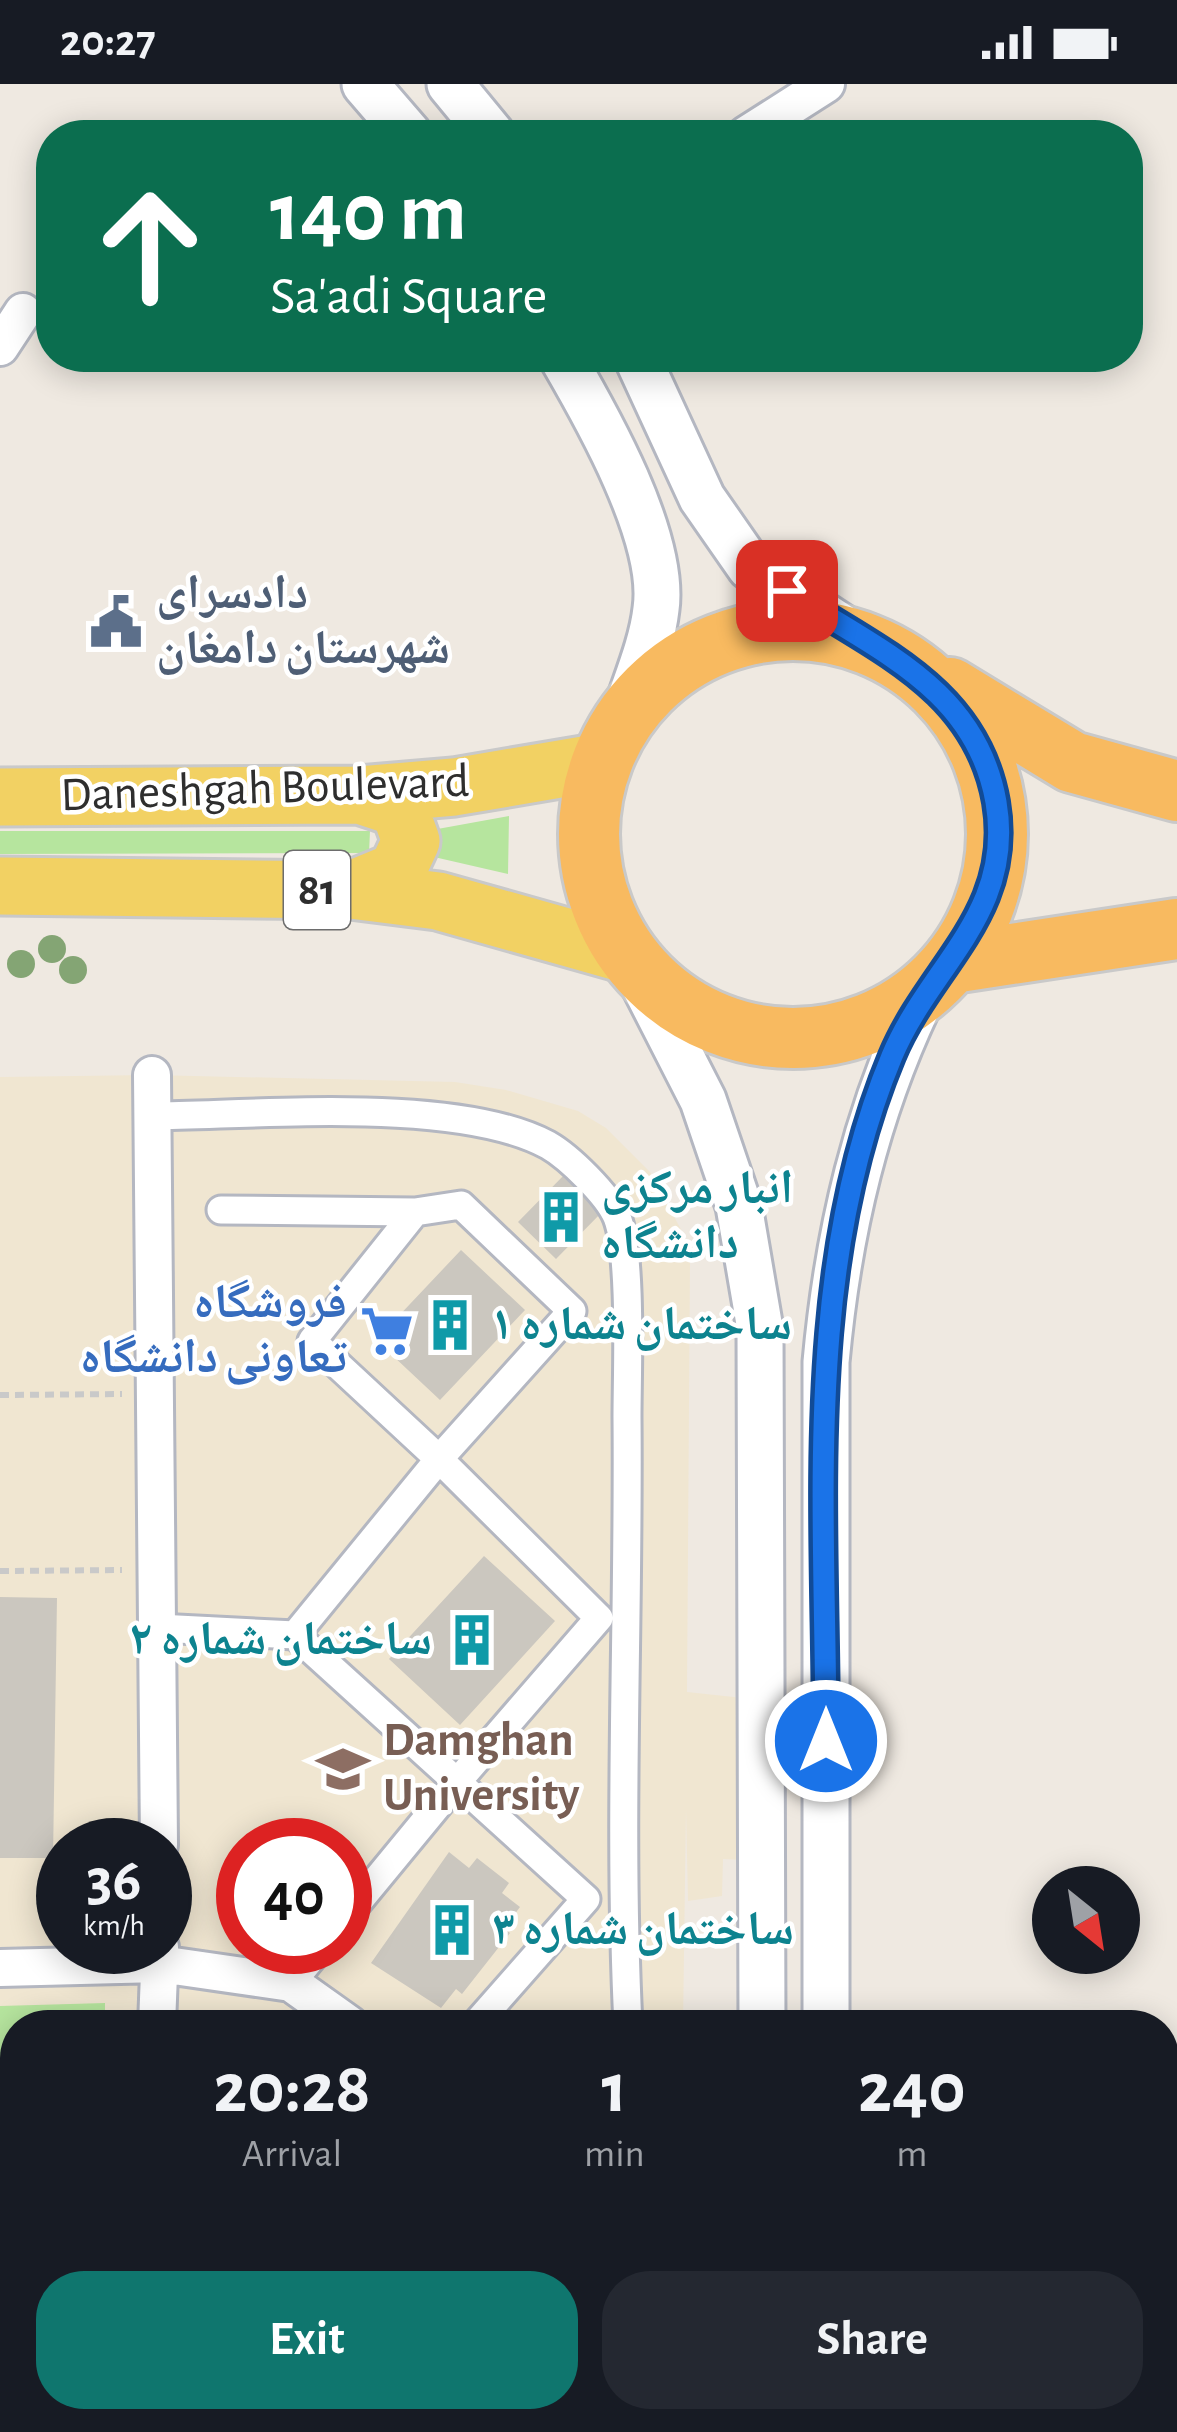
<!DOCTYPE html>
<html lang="en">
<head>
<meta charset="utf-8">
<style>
  body { margin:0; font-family:"Alegreya Sans","Noto Naskh Arabic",sans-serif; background:#242831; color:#f1f3f6; height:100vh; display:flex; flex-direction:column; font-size:45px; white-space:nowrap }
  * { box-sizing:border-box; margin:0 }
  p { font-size:39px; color:#9ea1a6 }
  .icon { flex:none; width:66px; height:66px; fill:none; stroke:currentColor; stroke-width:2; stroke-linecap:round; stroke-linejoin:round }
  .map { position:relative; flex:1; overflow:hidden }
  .side { position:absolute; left:0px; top:1926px; width:1179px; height:423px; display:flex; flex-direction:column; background:#171b24; border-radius:48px 48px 0 0; box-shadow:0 6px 30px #0003 }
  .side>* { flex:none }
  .banner { position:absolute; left:36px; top:36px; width:1107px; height:252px; border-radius:48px; box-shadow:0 6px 30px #0003; background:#0b6e4f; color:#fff; overflow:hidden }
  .needle { width:78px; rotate:150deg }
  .buttons { position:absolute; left:1032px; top:1782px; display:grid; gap:24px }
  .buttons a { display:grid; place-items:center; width:108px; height:108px; border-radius:50%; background:#171b24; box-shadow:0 6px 30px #0003; font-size:60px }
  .speed { position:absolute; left:36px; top:1734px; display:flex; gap:24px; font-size:60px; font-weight:700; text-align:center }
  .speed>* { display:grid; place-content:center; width:156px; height:156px; border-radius:50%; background:#171b24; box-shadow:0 6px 30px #0003; line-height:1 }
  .speed small { font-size:30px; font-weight:400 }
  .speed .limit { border:18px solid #d22; background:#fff; color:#111 }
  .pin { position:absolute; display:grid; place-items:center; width:102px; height:102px; color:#fff; margin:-51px; border-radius:24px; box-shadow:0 6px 18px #0006 }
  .me { position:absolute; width:132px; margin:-66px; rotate:0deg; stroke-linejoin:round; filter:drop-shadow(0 0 9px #0008) }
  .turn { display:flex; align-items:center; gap:42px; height:252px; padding:0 36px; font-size:54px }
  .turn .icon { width:156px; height:156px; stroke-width:2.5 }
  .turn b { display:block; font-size:84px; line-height:102px }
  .eta { display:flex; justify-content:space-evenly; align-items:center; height:204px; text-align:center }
  .eta b { font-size:72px; font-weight:600; line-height:84px }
  .action { display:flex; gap:24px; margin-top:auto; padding:24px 36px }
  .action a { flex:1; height:138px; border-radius:48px; background:#0f766e; color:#fff; font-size:48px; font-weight:600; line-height:138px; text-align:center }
  .action a+a { background:#242831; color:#f1f3f6 }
  .status { display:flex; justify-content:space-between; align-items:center; height:84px; padding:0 60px; background:#171b24; direction:ltr }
  .status svg { height:33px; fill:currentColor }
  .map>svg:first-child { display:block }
</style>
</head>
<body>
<div class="status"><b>20:27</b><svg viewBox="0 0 49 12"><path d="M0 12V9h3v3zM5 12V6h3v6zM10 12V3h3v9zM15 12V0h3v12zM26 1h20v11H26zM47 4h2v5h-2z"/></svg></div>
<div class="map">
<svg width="1177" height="2348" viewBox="0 0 1177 2348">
  <rect width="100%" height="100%" fill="#efe9e1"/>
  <path fill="#f0e6d1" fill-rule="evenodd" d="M 152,991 L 455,998 L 506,1006 L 578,1027 L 606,1044 L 650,1088 L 684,1151 L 690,1176 L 687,1608 L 743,1614 L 746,1776 L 723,1775 L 722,1812 L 688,1817 L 686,1724 L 683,1941 L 15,1941 L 15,2334 L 291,2334 L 291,2348 L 0,2348 L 0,993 ZM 63,1761 L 165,1761 L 165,1863 L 63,1863 ZM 243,1761 L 345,1761 L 345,1863 L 243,1863 Z
    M 497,2334 L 684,2334 L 684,2348 L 497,2348 Z"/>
  <path fill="#b6e59e" d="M 509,732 L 508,790 L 421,770 L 421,748 Z
    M 0,747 L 370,747 L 369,769 L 0,770 Z
    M 105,1919 L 105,1941 L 15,1941 L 15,2334 L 107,2334 L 107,2348 L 0,2348 L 0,1922 Z"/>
  <path fill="#cbc7bf" d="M 565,1090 L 603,1127 L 556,1175 L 518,1138 Z
    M 461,1166 L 525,1226 L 440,1316 L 376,1256 Z
    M 484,1472 L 555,1537 L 460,1641 L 389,1575 Z
    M 0,1513 L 57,1514 L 53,1774 L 0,1774 Z
    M 449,1768 L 469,1784 L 477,1774 L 509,1799 L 502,1809 L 520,1823 L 504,1844 L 510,1849 L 462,1910 L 456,1905 L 441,1924 L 371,1879 Z
    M 1164,2333 L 1177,2334 L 1177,2348 L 1073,2347 L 1112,2334 Z
    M 291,2334 L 497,2334 L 497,2348 L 291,2348 Z"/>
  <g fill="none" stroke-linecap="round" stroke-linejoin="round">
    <g stroke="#b4b7c1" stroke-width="33">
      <path id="pedestrian" d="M 153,1032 C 258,1031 457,1012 548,1061 C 569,1073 608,1111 617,1133 C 632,1172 627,1287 627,1333 C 629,1536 618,1739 628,1941
        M 221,1126 L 415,1128 L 461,1121 L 572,1227 L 439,1375 L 599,1534 L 457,1698 L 586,1815 L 475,1941
        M 158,1544 L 295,1551 L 439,1375 L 312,1257 L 415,1128
        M 295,1551 L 457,1698 L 345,1834
        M 291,1899 L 321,1863"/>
    </g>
    <g stroke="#b4b7c1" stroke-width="42">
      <path id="minor" d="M 746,51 L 826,0
        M 0,263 L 23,228
        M 152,991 L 159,1761
        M 0,1884 L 160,1880 L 291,1899 L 350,1941
        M 157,1941 L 160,1863
        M 1164,2030 L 1177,2030
        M 1164,2109 L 1177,2109
        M 652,2334 L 653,2348
        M 144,2348 L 145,2334"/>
    </g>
    <g stroke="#b4b7c1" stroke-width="51">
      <path id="tertiary" d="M 365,0 L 409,51
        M 450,0 L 492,51
        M 562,273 C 597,333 666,454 656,525 C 652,561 635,599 624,634
        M 637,273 L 702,414 L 750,483 L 861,556
        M 634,881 L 703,1016 L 739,1122 L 760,1245 L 762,1941
        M 826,1941 L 826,1278 C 838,1148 866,1026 924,908
        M 763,2334 L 763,2348
        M 826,2348 L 826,2334"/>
    </g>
    <g stroke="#c9c9c9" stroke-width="63">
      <path id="primary" d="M 0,713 L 360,711 L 454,703 L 601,678
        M 0,802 L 351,806 L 438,817 L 626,870
        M 351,806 L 397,787 L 411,757 L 399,724 L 360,711"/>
    </g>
    <g stroke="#c9c9c9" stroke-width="66">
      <path id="trunk" d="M589 750a204 204 0 1 1 408 0a204 204 0 1 1-408 0Z
        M 950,604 L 1072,678 L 1177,707
        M 952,879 L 1177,845"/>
    </g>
    <path stroke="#c9c9c9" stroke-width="6" stroke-dasharray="9 6" stroke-linecap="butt" d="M 0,1311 L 122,1310
      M 0,1487 L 122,1486
      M 0,2334 L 15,2334
      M 19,2334 L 111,2335
      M 214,2334 L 253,2339 L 254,2334"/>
    <use href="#pedestrian" stroke="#fff" stroke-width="27"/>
    <use href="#minor" stroke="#fff" stroke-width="36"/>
    <use href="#tertiary" stroke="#fff" stroke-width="45"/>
    <use href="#primary" stroke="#f2d163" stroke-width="57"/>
    <use href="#trunk" stroke="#f8ba60" stroke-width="60"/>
  </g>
  <g fill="#84a574">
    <circle cx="52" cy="865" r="14"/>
    <circle cx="21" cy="880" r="14"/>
    <circle cx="73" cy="886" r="14"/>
  </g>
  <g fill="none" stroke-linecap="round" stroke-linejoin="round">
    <g stroke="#114b97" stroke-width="30">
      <path id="route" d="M 787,507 C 874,565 976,603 996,718 C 1015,829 930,881 892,972 C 802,1187 826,1429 826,1657"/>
    </g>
    <use href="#route" stroke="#1a73e8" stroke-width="21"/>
  </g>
  <defs>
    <g id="civic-bare" transform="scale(4.14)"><path d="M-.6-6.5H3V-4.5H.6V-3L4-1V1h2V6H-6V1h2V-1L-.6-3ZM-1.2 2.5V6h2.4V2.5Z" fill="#5c6f8a" stroke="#fff" stroke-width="2.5" paint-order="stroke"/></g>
    <g id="building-bare" transform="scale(4.14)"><path d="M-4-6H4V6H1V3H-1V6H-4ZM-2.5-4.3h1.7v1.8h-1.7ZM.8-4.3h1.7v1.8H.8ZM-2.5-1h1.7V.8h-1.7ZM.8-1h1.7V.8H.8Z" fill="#0f9aa8" stroke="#fff" stroke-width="2.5" paint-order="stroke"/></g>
    <g id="supermarket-bare" transform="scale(4.14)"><path d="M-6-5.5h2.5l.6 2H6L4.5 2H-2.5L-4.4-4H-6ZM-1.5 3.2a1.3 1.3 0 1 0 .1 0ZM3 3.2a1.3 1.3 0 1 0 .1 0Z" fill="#3f7fe0" stroke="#fff" stroke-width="2.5" paint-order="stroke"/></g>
    <g id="university-bare" transform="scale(4.14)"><path d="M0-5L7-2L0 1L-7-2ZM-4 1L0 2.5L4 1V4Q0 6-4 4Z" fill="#8d6e63" stroke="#fff" stroke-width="2.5" paint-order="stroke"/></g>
  </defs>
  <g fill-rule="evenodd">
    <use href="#civic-bare" x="116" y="538"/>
    <use href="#building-bare" x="561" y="1133"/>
    <use href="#building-bare" x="450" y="1241"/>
    <use href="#supermarket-bare" x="387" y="1247"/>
    <use href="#building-bare" x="472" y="1556"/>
    <use href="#university-bare" x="343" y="1685"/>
    <use href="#building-bare" x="452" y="1846"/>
  </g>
  <g text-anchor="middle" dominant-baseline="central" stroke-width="9" stroke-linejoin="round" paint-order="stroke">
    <rect fill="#fff" stroke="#6d6d6d" stroke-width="3" x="284" y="767" width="66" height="78" rx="9"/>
    <g font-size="45" font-weight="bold" fill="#2e2e2e">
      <text x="317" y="806">81</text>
    </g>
    <g font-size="48" font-weight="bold" fill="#4e5e75" stroke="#fff" text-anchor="start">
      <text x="156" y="510">دادسرای<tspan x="156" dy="55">شهرستان دامغان</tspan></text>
    </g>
    <g font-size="48" fill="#2e2e2e" stroke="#fff">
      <text transform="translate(265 705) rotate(-2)">Daneshgah Boulevard</text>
    </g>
    <g font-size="48" font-weight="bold" fill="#0d838f" stroke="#fff" text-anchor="start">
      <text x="601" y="1105">انبار مرکزی<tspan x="601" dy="55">دانشگاه</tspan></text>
      <text x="490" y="1241">ساختمان شماره ۱</text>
      <text x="432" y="1556" text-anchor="end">ساختمان شماره ۲</text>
      <text x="492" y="1846">ساختمان شماره ۳</text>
    </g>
    <g font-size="48" font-weight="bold" fill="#366cbe" stroke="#fff" text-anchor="end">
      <text x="347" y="1219">فروشگاه<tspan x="347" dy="55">تعاونی دانشگاه</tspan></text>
    </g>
    <g font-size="48" font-weight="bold" fill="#785e54" stroke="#fff" text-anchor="start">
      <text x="383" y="1657">Damghan<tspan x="383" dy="55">University</tspan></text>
    </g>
  </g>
</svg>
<div class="buttons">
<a><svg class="needle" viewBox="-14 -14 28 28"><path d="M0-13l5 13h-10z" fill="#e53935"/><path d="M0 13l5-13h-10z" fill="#9ea1a6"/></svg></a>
</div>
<div class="speed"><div>36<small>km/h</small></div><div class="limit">40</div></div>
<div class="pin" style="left:787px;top:507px;background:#d93025"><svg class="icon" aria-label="arrive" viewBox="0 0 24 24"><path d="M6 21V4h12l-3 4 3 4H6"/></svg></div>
<svg class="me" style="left:826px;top:1657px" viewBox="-20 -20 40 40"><circle r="17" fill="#1a73e8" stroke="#fff" stroke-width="3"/><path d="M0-11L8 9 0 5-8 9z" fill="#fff"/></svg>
<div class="banner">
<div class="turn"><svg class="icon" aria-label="ahead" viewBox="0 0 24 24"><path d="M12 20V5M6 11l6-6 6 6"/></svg><div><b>140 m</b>Sa'adi Square</div></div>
</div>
<section class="side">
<div class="eta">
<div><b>20:28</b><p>Arrival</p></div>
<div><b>1</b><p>min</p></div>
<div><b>240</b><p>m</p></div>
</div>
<div class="action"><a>Exit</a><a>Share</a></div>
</section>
</div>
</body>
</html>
